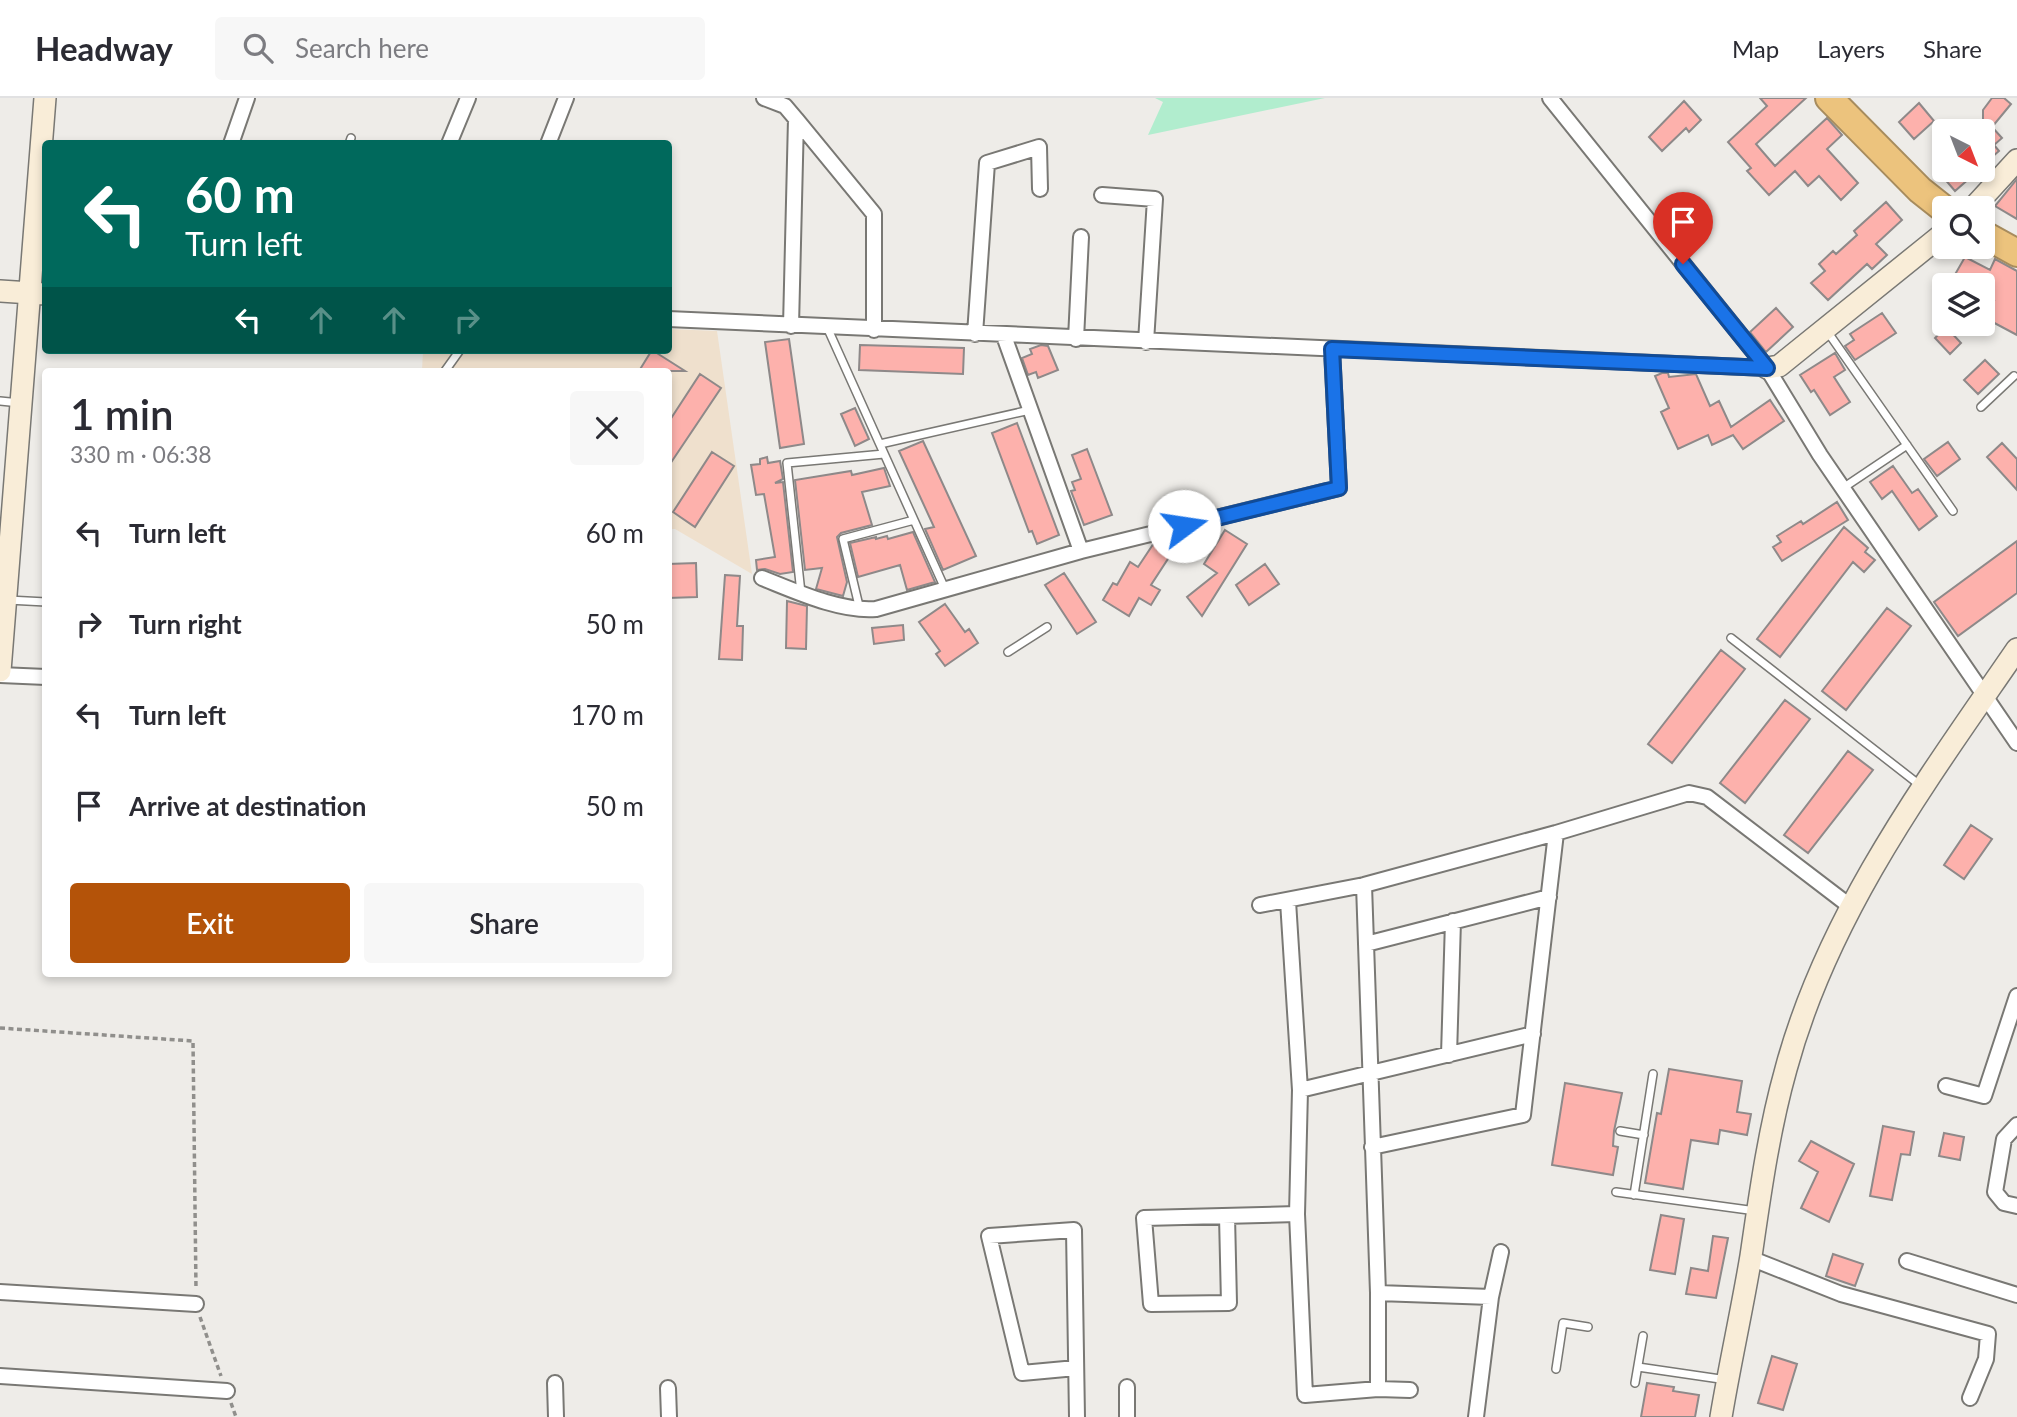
<!DOCTYPE html>
<html lang="en">
<head>
<meta charset="utf-8">
<style>
  body { margin:0; font-family:Lato,sans-serif; background:#f7f7f7; color:#2b2b33; height:100vh; display:flex; flex-direction:column; font-size:26px; white-space:nowrap }
  * { box-sizing:border-box; margin:0 }
  p { font-size:23px; color:#7c7c81 }
  .icon { flex:none; width:38px; height:38px; fill:none; stroke:currentColor; stroke-width:2; stroke-linecap:round; stroke-linejoin:round }
  .map { position:relative; flex:1; overflow:hidden }
  .panel { position:absolute; left:42px; top:270px; width:630px; height:609px; display:flex; flex-direction:column; background:#fff; border-radius:7px; box-shadow:0 4px 10px #0003 }
  .panel>* { flex:none }
  .top-card { position:absolute; left:42px; top:42px; width:630px; height:214px; border-radius:7px; box-shadow:0 4px 10px #0003; background:#00695c; color:#fff; overflow:hidden }
  .needle { width:46px; rotate:138deg }
  .tools { position:absolute; left:1932px; top:21px; display:grid; gap:14px }
  .tools a { display:grid; place-items:center; width:63px; height:63px; border-radius:7px; background:#fff; box-shadow:0 4px 10px #0003; font-size:35px }
  .pin { position:absolute; display:grid; place-items:center; width:60px; height:60px; color:#fff; margin:-72px -30px; border-radius:50% 50% 50% 0; rotate:-45deg; box-shadow:0 0 7px #0007 }
  .pin .icon { rotate:45deg }
  .me { position:absolute; width:77px; margin:-38px; rotate:76deg; stroke-linejoin:round; filter:drop-shadow(0 0 5px #0008) }
  .turn { display:flex; align-items:center; gap:24px; height:147px; padding:0 28px; font-size:32px }
  .turn .icon { width:91px; height:91px; stroke-width:2.5 }
  .turn b { display:block; font-size:49px; line-height:60px }
  .lanes { display:flex; align-items:center; height:66px; padding:0 28px; background:#0003; justify-content:center; gap:35px; direction:ltr }
  .lanes .off { opacity:.35 }
  .round { display:grid; place-items:center; flex:none; width:74px; height:74px; border-radius:7px; background:#f7f7f7 }
  .head { display:flex; align-items:center; justify-content:space-between; height:119px; padding:0 28px }
  h1 { font-size:42px; font-weight:600; line-height:52px }
  .button { display:flex; gap:14px; margin-top:auto; padding:14px 28px }
  .button a { flex:1; height:80px; border-radius:7px; background:#b45309; color:#fff; font-size:28px; font-weight:600; line-height:80px; text-align:center }
  .button a+a { background:#f7f7f7; color:#2b2b33 }
  ul { padding:0; list-style:none }
  li { display:flex; align-items:center; gap:21px; height:91px; padding:0 28px }
  li div { flex:1 }
  li b { display:block; font-size:26px }
  li em { font-style:normal }
  header { display:flex; align-items:center; gap:42px; box-sizing:border-box; height:98px; padding:0 35px; background:#fff; border-bottom:2px solid #e1e1e2 }
  header strong { font-size:33px }
  nav { display:flex; gap:38px; margin-inline-start:auto; font-size:24px }
  .search { width:490px; height:63px; background:#f7f7f7; display:flex; align-items:center; gap:18px; box-sizing:border-box; padding:0 24px; border-radius:7px; color:#7c7c81; font-size:26px }
  .map>svg:first-child { display:block }
</style>
</head>
<body>
<header>
<strong>Headway</strong>
<div class="search"><svg class="icon" aria-label="search" viewBox="0 0 24 24"><circle cx="10" cy="10" r="6"/><path d="M15 15l6 6"/></svg>Search here</div>
<nav><a>Map</a><a>Layers</a><a>Share</a></nav>
</header>
<div class="map">
<svg width="2017" height="1319" viewBox="0 0 2017 1319">
  <rect width="100%" height="100%" fill="#eeece8"/>
  <path fill="#efe0cd" d="M 669,231 L 717,233 L 752,476 L 675,431 L 669,431 L 668,273 L 422,273 L 423,252 L 668,252 Z"/>
  <path fill="#b1edce" d="M 1155,0 L 1325,0 L 1148,37 L 1163,4 Z"/>
  <path fill="#fdb1ac" stroke="#8e8989" stroke-width="2" d="M 1760,0 L 1806,0 L 1756,46 L 1775,68 L 1827,20 L 1842,37 L 1827,51 L 1858,85 L 1841,102 L 1819,78 L 1808,88 L 1795,73 L 1769,97 L 1747,73 L 1751,70 L 1728,44 L 1767,8 Z
    M 1992,0 L 2004,0 L 2011,6 L 1992,29 L 2002,40 L 1994,47 L 1999,53 L 1983,67 L 1983,12 Z
    M 1684,3 L 1701,22 L 1689,34 L 1686,30 L 1662,53 L 1649,39 Z
    M 1919,5 L 1934,23 L 1914,41 L 1899,24 Z
    M 1937,72 L 1979,72 L 1955,93 Z
    M 2017,81 L 2017,121 L 1995,108 Z
    M 1886,104 L 1902,122 L 1876,146 L 1887,157 L 1872,171 L 1867,166 L 1828,202 L 1811,185 L 1825,173 L 1819,166 L 1833,153 L 1836,156 L 1857,137 L 1854,133 Z
    M 1965,159 L 1990,172 L 1995,161 L 2017,173 L 2017,237 L 1985,220 L 1994,203 L 1983,198 L 1983,187 L 1949,187 Z
    M 1776,210 L 1793,229 L 1766,254 L 1750,234 Z
    M 1882,215 L 1896,235 L 1855,262 L 1845,248 L 1854,242 L 1850,236 Z
    M 1946,229 L 1961,245 L 1950,256 L 1935,240 Z
    M 789,241 L 804,346 L 780,350 L 765,244 Z
    M 860,247 L 964,250 L 963,276 L 859,272 Z
    M 1041,247 L 1048,248 L 1058,272 L 1038,280 L 1036,274 L 1028,277 L 1022,260 L 1032,256 L 1030,251 Z
    M 652,252 L 685,273 L 639,273 Z
    M 1835,255 L 1845,272 L 1834,279 L 1850,304 L 1830,317 L 1814,292 L 1811,294 L 1800,277 Z
    M 1985,262 L 1999,276 L 1978,296 L 1964,282 Z
    M 1662,275 L 1668,275 L 1669,279 L 1696,276 L 1710,308 L 1719,303 L 1731,329 L 1770,302 L 1784,323 L 1743,351 L 1733,337 L 1712,347 L 1708,337 L 1678,351 L 1661,314 L 1669,310 L 1655,278 Z
    M 700,276 L 721,290 L 668,369 L 668,325 Z
    M 855,310 L 869,341 L 855,348 L 841,316 Z
    M 1017,325 L 1059,437 L 1037,446 L 1032,433 L 1029,434 L 992,335 Z
    M 923,343 L 976,458 L 943,472 L 925,431 L 934,429 L 899,353 Z
    M 1948,344 L 1960,361 L 1937,378 L 1924,361 Z
    M 2002,345 L 2017,361 L 2017,392 L 1987,359 Z
    M 1087,351 L 1112,417 L 1084,427 L 1071,393 L 1075,392 L 1072,384 L 1081,381 L 1072,357 Z
    M 712,354 L 734,368 L 695,429 L 673,414 Z
    M 767,359 L 768,365 L 780,363 L 783,381 L 775,385 L 783,384 L 793,474 L 780,476 L 765,471 L 757,472 L 756,462 L 775,459 L 764,396 L 756,397 L 751,367 L 760,366 L 760,361 Z
    M 1893,368 L 1912,395 L 1918,391 L 1937,418 L 1919,432 L 1892,393 L 1882,401 L 1870,384 Z
    M 884,370 L 890,388 L 862,394 L 872,427 L 841,435 L 837,439 L 847,484 L 843,498 L 816,491 L 822,470 L 805,472 L 795,382 L 851,373 L 852,377 Z
    M 1837,404 L 1848,422 L 1782,463 L 1773,449 L 1781,444 L 1777,438 L 1801,423 L 1803,426 Z
    M 1844,429 L 1868,450 L 1865,454 L 1875,462 L 1864,474 L 1853,464 L 1780,559 L 1757,541 Z
    M 1225,432 L 1247,446 L 1202,518 L 1187,499 L 1217,475 L 1204,466 Z
    M 913,434 L 935,484 L 907,492 L 900,467 L 858,479 L 850,445 L 876,439 L 876,441 L 887,438 L 888,441 Z
    M 1163,443 L 1175,450 L 1151,487 L 1160,492 L 1151,507 L 1139,500 L 1129,518 L 1103,502 L 1113,485 L 1117,487 L 1130,464 L 1138,469 L 1154,445 Z
    M 2017,443 L 2017,495 L 1958,538 L 1934,504 Z
    M 696,465 L 697,499 L 668,500 L 668,466 Z
    M 1265,466 L 1279,486 L 1249,507 L 1236,487 Z
    M 1064,475 L 1096,524 L 1077,536 L 1045,487 Z
    M 725,477 L 740,478 L 737,528 L 743,528 L 742,562 L 719,561 Z
    M 787,503 L 807,508 L 806,551 L 786,550 Z
    M 945,506 L 965,534 L 969,531 L 978,545 L 945,568 L 936,556 L 940,553 L 919,524 Z
    M 1887,510 L 1911,528 L 1846,612 L 1822,593 Z
    M 903,527 L 904,542 L 874,546 L 872,530 Z
    M 1721,552 L 1745,571 L 1672,665 L 1648,646 Z
    M 1785,602 L 1810,621 L 1745,705 L 1720,685 Z
    M 1848,653 L 1873,672 L 1808,755 L 1784,737 Z
    M 1971,727 L 1992,741 L 1964,781 L 1944,767 Z
    M 1669,971 L 1742,983 L 1737,1014 L 1751,1016 L 1747,1037 L 1720,1032 L 1718,1046 L 1691,1042 L 1683,1091 L 1645,1085 L 1657,1015 L 1661,1016 Z
    M 1565,985 L 1622,995 L 1614,1033 L 1613,1048 L 1618,1049 L 1613,1077 L 1552,1067 Z
    M 1883,1028 L 1914,1034 L 1910,1057 L 1901,1056 L 1892,1102 L 1870,1098 Z
    M 1944,1035 L 1964,1039 L 1960,1062 L 1939,1058 Z
    M 1811,1043 L 1854,1066 L 1829,1124 L 1801,1110 L 1818,1074 L 1799,1063 Z
    M 1661,1117 L 1684,1121 L 1675,1176 L 1650,1172 Z
    M 1713,1138 L 1728,1140 L 1716,1200 L 1686,1196 L 1691,1170 L 1708,1173 Z
    M 1833,1156 L 1863,1166 L 1855,1188 L 1826,1178 Z
    M 1772,1258 L 1797,1266 L 1783,1312 L 1758,1305 Z
    M 1647,1285 L 1674,1289 L 1673,1293 L 1699,1297 L 1695,1319 L 1641,1319 Z"/>
  <g fill="none" stroke-linecap="round" stroke-linejoin="round">
    <g stroke="#797874" stroke-width="10">
      <path id="lane" d="M 349,46 L 351,40
        M 827,229 L 946,493
        M 1827,233 L 1953,413
        M 445,273 L 460,252
        M 0,303 L 20,305
        M 1981,309 L 2014,278
        M 880,346 L 1030,312
        M 1843,390 L 1907,347
        M 801,495 L 787,365 L 884,356
        M 8,502 L 46,504
        M 860,512 L 843,441 L 914,422
        M 1731,540 L 1921,688
        M 1008,554 L 1047,529
        M 1620,1033 L 1644,1037
        M 1616,1094 L 1756,1113
        M 1634,1097 L 1653,976
        M 1638,1269 L 1727,1282
        M 1556,1271 L 1563,1225 L 1588,1229
        M 1635,1285 L 1643,1238"/>
    </g>
    <g stroke="#797874" stroke-width="18">
      <path id="street" d="M 764,0 L 785,8 L 796,21 L 791,228
        M 1550,0 L 1767,270 L 1820,357 L 2017,645
        M 796,21 L 874,116 L 874,232
        M 231,46 L 247,0
        M 449,46 L 468,0
        M 548,46 L 566,0
        M 1102,97 L 1155,101 L 1146,244
        M 668,221 L 1767,270
        M 975,236 L 987,65 L 1039,49 L 1040,91
        M 1004,238 L 1081,453
        M 1076,241 L 1081,139
        M 762,480 C 795,493 840,514 876,511 L 1081,453 L 1339,390 L 1332,251
        M 0,577 L 46,579
        M 1364,787 L 1378,1195 L 1378,1291
        M 1288,803 L 1300,992 L 1297,1116 L 1305,1297 L 1378,1291 L 1410,1292
        M 1260,807 L 1364,787 L 1556,735 L 1689,695 L 1707,699 L 1851,809
        M 1366,846 L 1549,799
        M 1449,957 L 1453,823
        M 1946,988 L 1984,998 L 2017,898
        M 1300,992 L 1533,936
        M 2017,1027 L 2004,1041 L 1995,1094 L 2004,1105 L 2017,1108
        M 1372,1049 L 1523,1017 L 1556,735
        M 1227,1118 L 1229,1205 L 1151,1206 L 1144,1120 L 1297,1116
        M 1750,1160 L 1841,1196 L 1988,1236 L 1986,1261 L 1970,1300
        M 1907,1163 L 2017,1197
        M 0,1194 L 196,1206
        M 1378,1195 L 1491,1199
        M 1076,1270 L 1022,1275 L 989,1138 L 1074,1132 L 1077,1319
        M 0,1278 L 227,1293
        M 555,1285 L 556,1319
        M 668,1290 L 669,1319
        M 1127,1319 L 1127,1289
        M 1476,1319 L 1491,1199 L 1501,1154"/>
    </g>
    <g stroke="#797874" stroke-width="24">
      <path id="secondary" d="M 1973,110 L 2017,62
        M 0,193 L 46,196
        M 1767,270 L 1779,268 L 1944,135
        M 0,573 L 45,0
        M 1721,1319 C 1730,1265 1742,1212 1751,1158 C 1760,1096 1769,1031 1786,971 C 1828,815 1927,682 2017,551"/>
    </g>
    <g stroke="#a78c5e" stroke-width="30">
      <path id="highway" d="M 1829,0 L 1920,92 L 1944,111
        M 1983,136 L 2017,155"/>
    </g>
    <path stroke="#908f8c" stroke-width="3.5" stroke-dasharray="5 3.5" stroke-linecap="butt" d="M 0,930 L 193,943 L 196,1191
      M 200,1219 L 221,1278
      M 231,1305 L 236,1319"/>
    <use href="#lane" stroke="#fff" stroke-width="7"/>
    <use href="#street" stroke="#fff" stroke-width="14"/>
    <use href="#secondary" stroke="#f9edd8" stroke-width="21"/>
    <use href="#highway" stroke="#ecc37d" stroke-width="26"/>
  </g>
  <g fill="none" stroke-linecap="round" stroke-linejoin="round">
    <g stroke="#114b97" stroke-width="18">
      <path id="route" d="M 1184,428 L 1339,390 L 1332,251 L 1767,270 L 1683,166"/>
    </g>
    <use href="#route" stroke="#1a73e8" stroke-width="12"/>
  </g>
</svg>
<div class="tools">
<a><svg class="needle" viewBox="-14 -14 28 28"><path d="M0-13l5 13h-10z" fill="#e53935"/><path d="M0 13l5-13h-10z" fill="#7c7c81"/></svg></a>
<a><svg class="icon" aria-label="search" viewBox="0 0 24 24"><circle cx="10" cy="10" r="6"/><path d="M15 15l6 6"/></svg></a>
<a><svg class="icon" aria-label="layers" viewBox="0 0 24 24"><path d="M12 4l9 5-9 5-9-5zM3 14l9 5 9-5"/></svg></a>
</div>
<div class="pin" style="left:1683px;top:166px;background:#d93025"><svg class="icon" aria-label="arrive" viewBox="0 0 24 24"><path d="M6 21V4h12l-3 4 3 4H6"/></svg></div>
<svg class="me" style="left:1184px;top:428px" viewBox="-20 -20 40 40"><circle r="19" fill="#fff"/><path d="M0-13L10 11 0 6-10 11z" fill="#1a73e8"/></svg>
<div class="top-card">
<div class="turn"><svg class="icon" aria-label="left" viewBox="0 0 24 24"><path d="M17 20v-9H6M10 6l-5 5 5 5"/></svg><div><b>60 m</b>Turn left</div></div>
<div class="lanes"><svg class="icon" aria-label="left" viewBox="0 0 24 24"><path d="M17 20v-9H6M10 6l-5 5 5 5"/></svg><svg class="icon off" aria-label="ahead" viewBox="0 0 24 24"><path d="M12 20V5M6 11l6-6 6 6"/></svg><svg class="icon off" aria-label="ahead" viewBox="0 0 24 24"><path d="M12 20V5M6 11l6-6 6 6"/></svg><svg class="icon off" aria-label="right" viewBox="0 0 24 24"><path d="M7 20v-9h11M14 6l5 5-5 5"/></svg></div>
</div>
<section class="panel">
<div class="head"><div><h1>1 min</h1><p>330 m · 06:38</p></div><a class="round"><svg class="icon" aria-label="close" viewBox="0 0 24 24"><path d="M6 6l12 12M18 6L6 18"/></svg></a></div>
<ul>
<li><svg class="icon" aria-label="left" viewBox="0 0 24 24"><path d="M17 20v-9H6M10 6l-5 5 5 5"/></svg><div><b>Turn left</b></div><em>60 m</em></li>
<li><svg class="icon" aria-label="right" viewBox="0 0 24 24"><path d="M7 20v-9h11M14 6l5 5-5 5"/></svg><div><b>Turn right</b></div><em>50 m</em></li>
<li><svg class="icon" aria-label="left" viewBox="0 0 24 24"><path d="M17 20v-9H6M10 6l-5 5 5 5"/></svg><div><b>Turn left</b></div><em>170 m</em></li>
<li><svg class="icon" aria-label="arrive" viewBox="0 0 24 24"><path d="M6 21V4h12l-3 4 3 4H6"/></svg><div><b>Arrive at destination</b></div><em>50 m</em></li>
</ul>
<div class="button"><a>Exit</a><a>Share</a></div>
</section>
</div>
</body>
</html>
